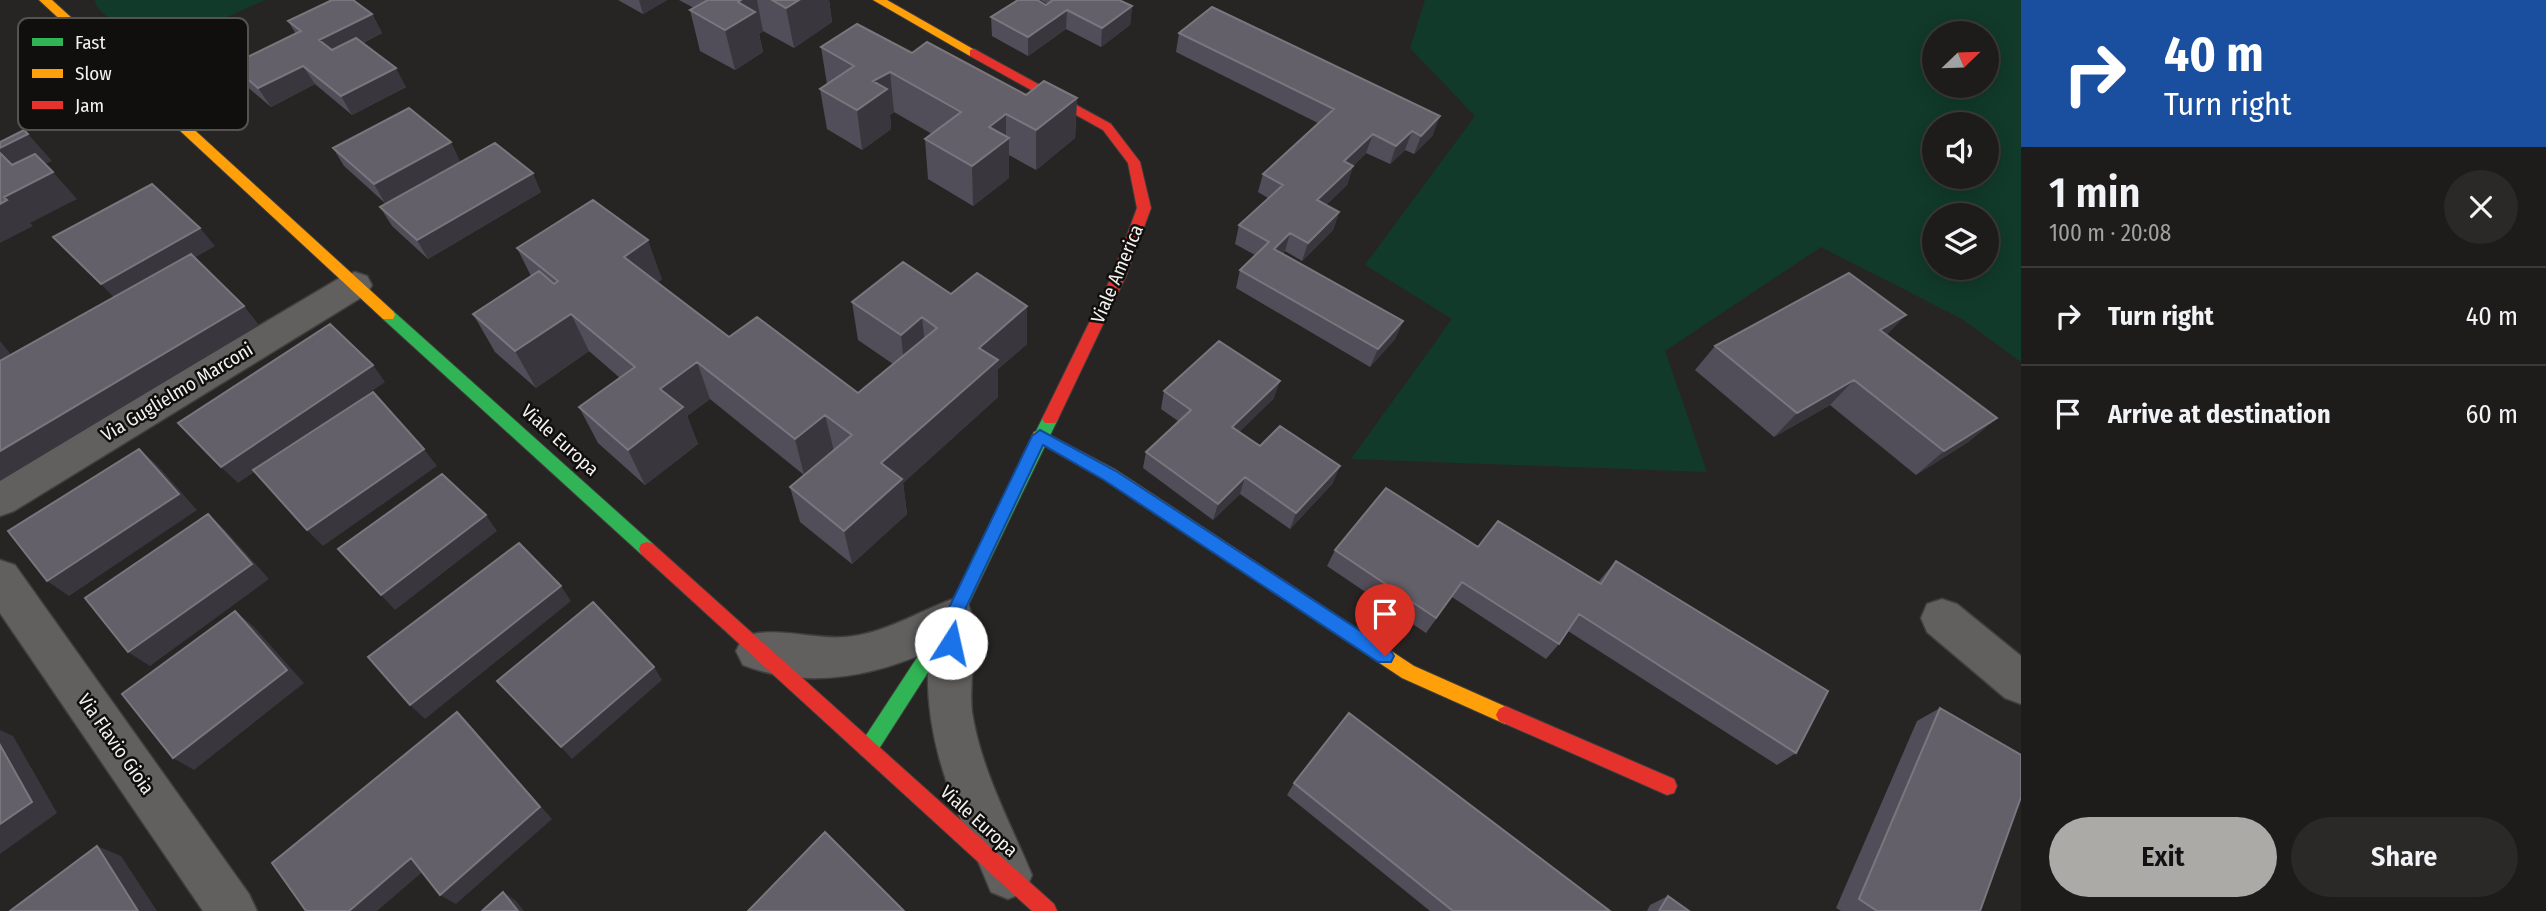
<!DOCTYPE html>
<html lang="en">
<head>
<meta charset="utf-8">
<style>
  body { margin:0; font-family:"Fira Sans Condensed",sans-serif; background:#2a2927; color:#f1f3f6; height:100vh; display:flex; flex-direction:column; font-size:26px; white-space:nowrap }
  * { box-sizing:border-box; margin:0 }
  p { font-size:23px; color:#a0a1a2 }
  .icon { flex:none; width:38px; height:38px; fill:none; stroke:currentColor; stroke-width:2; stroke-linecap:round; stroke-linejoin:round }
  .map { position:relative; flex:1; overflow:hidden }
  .panel { display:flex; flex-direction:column; background:#1d1c1a; width:525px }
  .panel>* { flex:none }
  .banner { background:#1a4fa0; color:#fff; overflow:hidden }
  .needle { width:46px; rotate:67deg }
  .fabs { position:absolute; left:1922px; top:21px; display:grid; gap:14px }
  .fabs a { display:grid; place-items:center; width:77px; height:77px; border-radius:50%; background:#1d1c1a; box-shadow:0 4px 18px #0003,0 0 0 2px #3b3a39; font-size:35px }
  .pin { position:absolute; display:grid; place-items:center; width:60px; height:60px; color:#fff; margin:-72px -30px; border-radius:50% 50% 50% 0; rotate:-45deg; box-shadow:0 0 7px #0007 }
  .pin .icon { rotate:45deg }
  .me { position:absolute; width:77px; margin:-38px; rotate:10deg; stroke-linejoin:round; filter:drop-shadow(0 0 5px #0008) }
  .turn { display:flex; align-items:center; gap:24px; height:147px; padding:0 28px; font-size:32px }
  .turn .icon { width:91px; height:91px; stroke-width:2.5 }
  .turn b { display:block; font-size:49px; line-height:60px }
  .round { display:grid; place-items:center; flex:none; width:74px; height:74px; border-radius:37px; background:#2a2927 }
  .head { display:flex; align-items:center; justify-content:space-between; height:119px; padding:0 28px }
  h1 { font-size:42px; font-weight:600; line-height:52px }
  .button { display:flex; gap:14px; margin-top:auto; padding:14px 28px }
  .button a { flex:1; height:80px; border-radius:42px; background:#acaaa7; color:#111; font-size:28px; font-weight:600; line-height:80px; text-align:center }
  .button a+a { background:#2a2927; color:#f1f3f6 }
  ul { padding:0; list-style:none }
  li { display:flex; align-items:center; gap:21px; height:98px; padding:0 28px; border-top:2px solid #3b3a39 }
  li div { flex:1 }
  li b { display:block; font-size:26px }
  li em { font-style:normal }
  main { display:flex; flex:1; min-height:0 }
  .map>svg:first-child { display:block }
</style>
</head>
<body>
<main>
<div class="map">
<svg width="2021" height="911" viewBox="0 0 2021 911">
  <rect width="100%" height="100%" fill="#272523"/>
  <path fill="#113a2b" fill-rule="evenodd" d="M 95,0 L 265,0 C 220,20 166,50 117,24 C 109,20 102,12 96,6 Z
    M 1425,0 L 2021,0 L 2021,362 L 1962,319 L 1821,247 L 1665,351 L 1707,472 L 1351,459 L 1452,319 L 1365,265 L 1475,116 L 1410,48 ZM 1934,33 L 1986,33 L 1986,86 L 1934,86 ZM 1934,124 L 1986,124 L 1986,177 L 1934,177 ZM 1934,215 L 1986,215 L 1986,268 L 1934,268 Z"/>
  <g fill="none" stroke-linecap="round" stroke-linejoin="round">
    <g stroke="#413f3e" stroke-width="3">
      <path id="street" d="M 355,272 L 367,276 L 372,285 L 367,294 L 14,511 L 0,516 L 0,479 L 343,276 Z
        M 0,560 L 15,565 L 249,894 L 257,911 L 203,911 L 0,613 Z
        M 953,599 L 968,604 C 981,633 968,679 972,712 C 981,770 1010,822 1032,875 L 1025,892 L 1008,899 L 991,892 C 957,810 921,742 929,651 C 870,678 804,689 743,665 L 736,651 L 743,637 C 774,625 812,640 845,637 C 884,634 917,612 953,599 Z
        M 1942,599 L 1957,604 L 2021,656 L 2021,704 L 2005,698 L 1927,632 L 1921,618 L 1927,604 Z"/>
    </g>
    <g stroke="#413f3e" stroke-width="2">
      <path id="fast" d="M 388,310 L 393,311 L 653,544 L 655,549 L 653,554 L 647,556 L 641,554 L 383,319 L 381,315 Z
        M 1050,413 L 1055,415 L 1058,419 L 959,624 L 875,755 L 868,758 L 861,755 L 859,749 L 861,743 L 947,612 L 1042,419 L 1045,415 Z"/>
    </g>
    <g stroke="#413f3e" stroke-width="2">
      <path id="slow" d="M 39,0 L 52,0 L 393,311 L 395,315 L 393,319 L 383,319 Z
        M 873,0 L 887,0 L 980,53 L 978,56 L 970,56 Z
        M 1040,430 L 1116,470 L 1414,666 L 1511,709 L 1514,715 L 1511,721 L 1505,724 L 1402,678 L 1104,480 L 1034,440 L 1032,436 L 1034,432 Z"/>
    </g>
    <g stroke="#413f3e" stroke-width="2">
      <path id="jam" d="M 974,49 L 1111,124 L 1140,162 L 1151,208 L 1126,276 L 1058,419 L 1055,423 L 1045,423 L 1042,419 L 1112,276 L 1137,208 L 1128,163 L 1103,130 L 970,56 L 970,50 Z
        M 647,542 L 653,544 L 1054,904 L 1057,911 L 1032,911 L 641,554 L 639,549 L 641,544 Z
        M 1505,706 L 1674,779 L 1677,786 L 1674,793 L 1667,795 L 1499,721 L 1496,715 L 1499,709 Z"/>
    </g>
    <use href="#street" fill="#61605e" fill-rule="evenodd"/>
    <use href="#fast" fill="#30b455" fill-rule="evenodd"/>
    <use href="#slow" fill="#ff9f0a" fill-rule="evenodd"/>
    <use href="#jam" fill="#e5322d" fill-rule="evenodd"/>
  </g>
  <path fill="#524e59" d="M 618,0 L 667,0 L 643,14 Z
    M 679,0 L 829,0 L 832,22 L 794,48 L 763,31 L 759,34 L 763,52 L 735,70 L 700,51 L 690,10 L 694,8 Z
    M 1040,0 L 1119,0 L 1132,6 L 1130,25 L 1101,47 L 1066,29 L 1028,56 L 992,36 L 991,17 L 1048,4 Z
    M 372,14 L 382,33 L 363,43 L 406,87 L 352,115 L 315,84 L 271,107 L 244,84 L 231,65 L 296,34 L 288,21 Z
    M 1179,33 L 1433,135 L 1414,154 L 1405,150 L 1390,164 L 1366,153 L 1353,166 L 1347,185 L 1326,205 L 1339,212 L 1333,230 L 1302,261 L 1285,251 L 1283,254 L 1403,321 L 1395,339 L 1370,367 L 1236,288 L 1240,270 L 1255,255 L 1235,244 L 1239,225 L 1268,198 L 1258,192 L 1263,174 L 1318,123 L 1176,52 Z
    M 821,47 L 912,53 L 1026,95 L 1077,98 L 1075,138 L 1036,170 L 1009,155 L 1009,178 L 973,206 L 928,179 L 925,139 L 932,134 L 894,112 L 890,115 L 891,129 L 862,150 L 827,129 L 820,89 L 827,84 Z
    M 333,148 L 460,161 L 385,203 L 344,166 Z
    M 541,192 L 428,259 L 392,226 L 380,207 Z
    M 517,248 L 662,279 L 657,283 L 729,337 L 858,393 L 893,364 L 858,340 L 852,302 L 951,294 L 1027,306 L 1027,344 L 998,369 L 998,397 L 903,483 L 907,514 L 852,564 L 800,522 L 790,487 L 804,475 L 710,399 L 687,416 L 698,444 L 645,485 L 598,443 L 579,407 L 620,378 L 589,351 L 536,388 L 495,352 L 473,314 L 531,276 Z
    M 1887,335 L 1997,418 L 1968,442 L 1916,475 L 1830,405 L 1774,437 L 1695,370 L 1715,346 Z
    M 1164,391 L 1274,398 L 1239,432 L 1260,446 L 1333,483 L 1290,529 L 1240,494 L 1213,520 L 1143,468 L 1146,452 L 1178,421 L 1161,409 Z
    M 1335,550 L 1598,582 L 1616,561 L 1796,753 L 1777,765 L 1568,631 L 1559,644 L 1546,659 L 1452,597 L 1426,633 L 1327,566 Z
    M 1940,708 L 1980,911 L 1841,911 L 1836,908 L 1917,721 Z
    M 1294,783 L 1610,911 L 1430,911 L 1287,795 Z
    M 1668,896 L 1689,911 L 1647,911 L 1650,905 Z"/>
  <path fill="#3a363d" d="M 639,0 L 667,0 L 643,14 Z
    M 741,0 L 757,0 L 763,31 L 759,34 L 763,52 L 735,70 L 725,30 L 738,2 Z
    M 799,0 L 829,0 L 832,22 L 794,48 L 786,8 Z
    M 1132,6 L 1130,25 L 1101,47 L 1102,28 Z
    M 1067,10 L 1066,29 L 1028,56 L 1028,37 Z
    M 372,14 L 382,33 L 330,59 L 319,40 Z
    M 303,66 L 315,84 L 271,107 L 258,88 Z
    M 396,68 L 406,87 L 352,115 L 341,96 Z
    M 890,72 L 894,112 L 890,115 L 891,129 L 862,150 L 857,110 L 873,81 Z
    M 1077,98 L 1075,138 L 1036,170 L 1036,130 Z
    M 1006,114 L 1006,140 L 1009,138 L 1009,178 L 973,206 L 972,166 L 989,127 Z
    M 1440,116 L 1433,135 L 1414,154 L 1421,136 Z
    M 1412,131 L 1405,150 L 1390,164 L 1396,146 Z
    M 28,134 L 52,161 L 21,176 L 0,153 L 0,148 Z
    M 1373,134 L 1366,153 L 1338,180 L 1344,161 Z
    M 451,142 L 460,161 L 385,203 L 374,184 Z
    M 1353,166 L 1347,185 L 1312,219 L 1317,200 Z
    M 53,172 L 77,199 L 30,223 L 33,226 L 0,243 L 0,204 L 4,197 Z
    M 533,173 L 541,192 L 428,259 L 417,240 Z
    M 1339,212 L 1333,230 L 1302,261 L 1308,243 Z
    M 200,228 L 215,246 L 118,302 L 101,284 Z
    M 1290,233 L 1285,251 L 1269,267 L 1274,249 Z
    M 648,240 L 662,279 L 639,296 L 624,257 Z
    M 244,306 L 259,325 L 0,481 L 0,451 Z
    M 1027,306 L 1027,344 L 998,369 L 998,397 L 903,483 L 907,514 L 852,564 L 844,531 L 881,463 L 979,348 Z
    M 571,314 L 589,351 L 536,388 L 515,351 Z
    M 1906,315 L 1882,340 L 1880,330 Z
    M 922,317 L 926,355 L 905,373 L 901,335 Z
    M 1403,321 L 1395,339 L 1370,367 L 1378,349 Z
    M 0,341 L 13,357 L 0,364 Z
    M 697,362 L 710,399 L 687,416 L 698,444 L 645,485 L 628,450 L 660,389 Z
    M 373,365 L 385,382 L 238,483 L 221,467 Z
    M 1854,380 L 1830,405 L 1774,437 L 1797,413 Z
    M 1280,381 L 1274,398 L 1227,444 L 1232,427 Z
    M 825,415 L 834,451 L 804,475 L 795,439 Z
    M 1997,418 L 1968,442 L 1916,475 L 1944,451 Z
    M 139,449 L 157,465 L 197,510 L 69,596 L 47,581 Z
    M 424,449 L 437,466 L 323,546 L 307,530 Z
    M 1340,466 L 1333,483 L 1290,529 L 1296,513 Z
    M 1245,477 L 1240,494 L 1213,520 L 1218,504 Z
    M 208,514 L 225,530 L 269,579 L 150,666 L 128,652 Z
    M 486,515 L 497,531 L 395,610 L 381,595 Z
    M 561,586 L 571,601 L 425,719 L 410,705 Z
    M 235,611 L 253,626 L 304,683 L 194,770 L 173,758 Z
    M 654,667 L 662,680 L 572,759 L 561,747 Z
    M 457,712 L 470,725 L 552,819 L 456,904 L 440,895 Z
    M 0,730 L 13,736 L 57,813 L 0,854 Z
    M 97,846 L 121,856 L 157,911 L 138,911 Z
    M 411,858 L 427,868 L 377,911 L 349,911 Z
    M 503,892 L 516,901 L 524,911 L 518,911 Z"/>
  <path fill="#636069" stroke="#7a767e" stroke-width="2" d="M 332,0 L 353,0 L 372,14 L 319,40 L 332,50 L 356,38 L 396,68 L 341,96 L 303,66 L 258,88 L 231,65 L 301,31 L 288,21 Z
    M 708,0 L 741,0 L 738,2 L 755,12 L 725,30 L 690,10 Z
    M 772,0 L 799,0 L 786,8 Z
    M 1018,0 L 1037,0 L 1046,5 L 1053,0 L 1119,0 L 1132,6 L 1102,28 L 1067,10 L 1028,37 L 991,17 Z
    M 1212,7 L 1440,116 L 1421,136 L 1412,131 L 1396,146 L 1373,134 L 1344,161 L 1353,166 L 1317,200 L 1339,212 L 1308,243 L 1290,233 L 1274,249 L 1403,321 L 1378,349 L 1240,270 L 1269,242 L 1239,225 L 1283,185 L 1263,174 L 1334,109 L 1179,33 Z
    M 857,24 L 912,53 L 927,42 L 1026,95 L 1044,81 L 1077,98 L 1036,130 L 1006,114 L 989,127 L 1009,138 L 972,166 L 925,139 L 961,112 L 890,72 L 873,81 L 887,89 L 857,110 L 820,89 L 854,66 L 821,47 Z
    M 409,108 L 451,142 L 374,184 L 333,148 Z
    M 24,130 L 28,134 L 0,148 L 0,142 Z
    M 495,143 L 533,173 L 417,240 L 380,207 Z
    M 0,153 L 12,165 L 35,154 L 53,172 L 4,197 L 7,200 L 0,204 Z
    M 152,184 L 200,228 L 101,284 L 53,237 Z
    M 593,200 L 648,240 L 624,257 L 729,337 L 757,317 L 858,393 L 937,328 L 922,317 L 901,335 L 852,302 L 903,262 L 951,294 L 977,273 L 1027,306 L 979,348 L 998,360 L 881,463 L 902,479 L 844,531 L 790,487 L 852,435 L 825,415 L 795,439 L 697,362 L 660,389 L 683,407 L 628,450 L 579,407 L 635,367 L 571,314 L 515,351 L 473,314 L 539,271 L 554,284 L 558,281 L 517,248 Z
    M 191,254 L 244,306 L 0,451 L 0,361 Z
    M 1849,273 L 1906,315 L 1880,330 L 1997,418 L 1944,451 L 1854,380 L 1797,413 L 1715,346 Z
    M 330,324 L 373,365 L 221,467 L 178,423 Z
    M 1219,341 L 1280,381 L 1232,427 L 1260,446 L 1280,426 L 1340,466 L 1296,513 L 1245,477 L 1218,504 L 1146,452 L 1191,410 L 1164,391 Z
    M 373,392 L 424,449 L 307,530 L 253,470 Z
    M 139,449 L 179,494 L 47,581 L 8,531 Z
    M 442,474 L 486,515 L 381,595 L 338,549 Z
    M 1386,488 L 1478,547 L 1498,521 L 1601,584 L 1616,561 L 1828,691 L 1796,753 L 1579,614 L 1559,644 L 1462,582 L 1436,618 L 1335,550 Z
    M 208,514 L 252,564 L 128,652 L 85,598 Z
    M 519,543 L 561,586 L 410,705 L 368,657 Z
    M 593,602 L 654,667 L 561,747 L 497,681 Z
    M 235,611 L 287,670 L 173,758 L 122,694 Z
    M 1940,708 L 2021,755 L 2021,797 L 1980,911 L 1877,911 L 1859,899 Z
    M 457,712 L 540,807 L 440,895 L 411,858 L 349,911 L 306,911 L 272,863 Z
    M 1349,713 L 1610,911 L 1453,911 L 1294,783 Z
    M 0,745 L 32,802 L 0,824 Z
    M 825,832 L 904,911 L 748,911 Z
    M 97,846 L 138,911 L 10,911 Z
    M 503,892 L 518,911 L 482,911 Z
    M 1668,896 L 1689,911 L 1659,911 Z"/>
  <path fill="#1a73e8" stroke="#114b97" stroke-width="2" d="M 1040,430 L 1116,471 L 1391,651 L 1394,656 L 1391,662 L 1378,662 L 1104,480 L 1043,445 L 961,618 L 957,648 L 944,648 L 942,643 L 944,618 L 1032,436 Z"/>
  <g text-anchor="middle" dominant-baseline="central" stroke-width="5" stroke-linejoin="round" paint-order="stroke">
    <g font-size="19" fill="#f3f1ee" stroke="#100f0d">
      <text transform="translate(1117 274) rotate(-67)">Viale America</text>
      <text transform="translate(177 392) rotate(-31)">Via Guglielmo Marconi</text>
      <text transform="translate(560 440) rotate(42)">Viale Europa</text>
      <text transform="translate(116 744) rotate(55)">Via Flavio Gioia</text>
      <text transform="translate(979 821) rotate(42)">Viale Europa</text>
    </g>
  </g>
  <rect x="18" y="18" width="230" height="112" rx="10" fill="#100f0d" stroke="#545350" stroke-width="2"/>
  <rect x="32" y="38" width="31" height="8" fill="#30b455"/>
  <rect x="32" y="69" width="31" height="9" fill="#ff9f0a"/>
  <rect x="32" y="101" width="31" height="8" fill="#e5322d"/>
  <g font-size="19" fill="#f3f1ee">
    <text x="75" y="49">Fast</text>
    <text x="75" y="80">Slow</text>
    <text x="75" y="112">Jam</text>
  </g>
</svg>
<div class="fabs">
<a><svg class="needle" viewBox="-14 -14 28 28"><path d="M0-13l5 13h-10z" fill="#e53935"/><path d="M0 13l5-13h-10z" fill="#a0a1a2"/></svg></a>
<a><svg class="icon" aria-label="sound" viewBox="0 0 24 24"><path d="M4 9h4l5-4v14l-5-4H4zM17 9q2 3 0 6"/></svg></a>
<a><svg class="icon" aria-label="layers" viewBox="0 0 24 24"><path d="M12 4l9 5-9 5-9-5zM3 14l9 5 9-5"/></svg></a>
</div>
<div class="pin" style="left:1385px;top:656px;background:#d93025"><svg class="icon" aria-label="arrive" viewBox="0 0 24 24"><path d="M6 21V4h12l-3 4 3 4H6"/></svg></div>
<svg class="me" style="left:951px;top:643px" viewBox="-20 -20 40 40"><circle r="19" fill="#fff"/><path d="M0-13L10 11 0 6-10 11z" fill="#1a73e8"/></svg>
</div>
<section class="panel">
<div class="banner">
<div class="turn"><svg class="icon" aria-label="right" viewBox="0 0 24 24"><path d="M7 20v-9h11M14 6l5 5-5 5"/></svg><div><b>40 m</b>Turn right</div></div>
</div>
<div class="head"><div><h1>1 min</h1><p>100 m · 20:08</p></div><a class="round"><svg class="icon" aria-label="close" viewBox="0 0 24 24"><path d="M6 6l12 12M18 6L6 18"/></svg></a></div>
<ul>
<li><svg class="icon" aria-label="right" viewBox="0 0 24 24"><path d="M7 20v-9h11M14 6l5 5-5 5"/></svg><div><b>Turn right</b></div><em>40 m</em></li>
<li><svg class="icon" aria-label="arrive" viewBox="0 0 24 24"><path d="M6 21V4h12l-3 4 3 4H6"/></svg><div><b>Arrive at destination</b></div><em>60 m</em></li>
</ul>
<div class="button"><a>Exit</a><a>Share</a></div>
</section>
</main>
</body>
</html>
